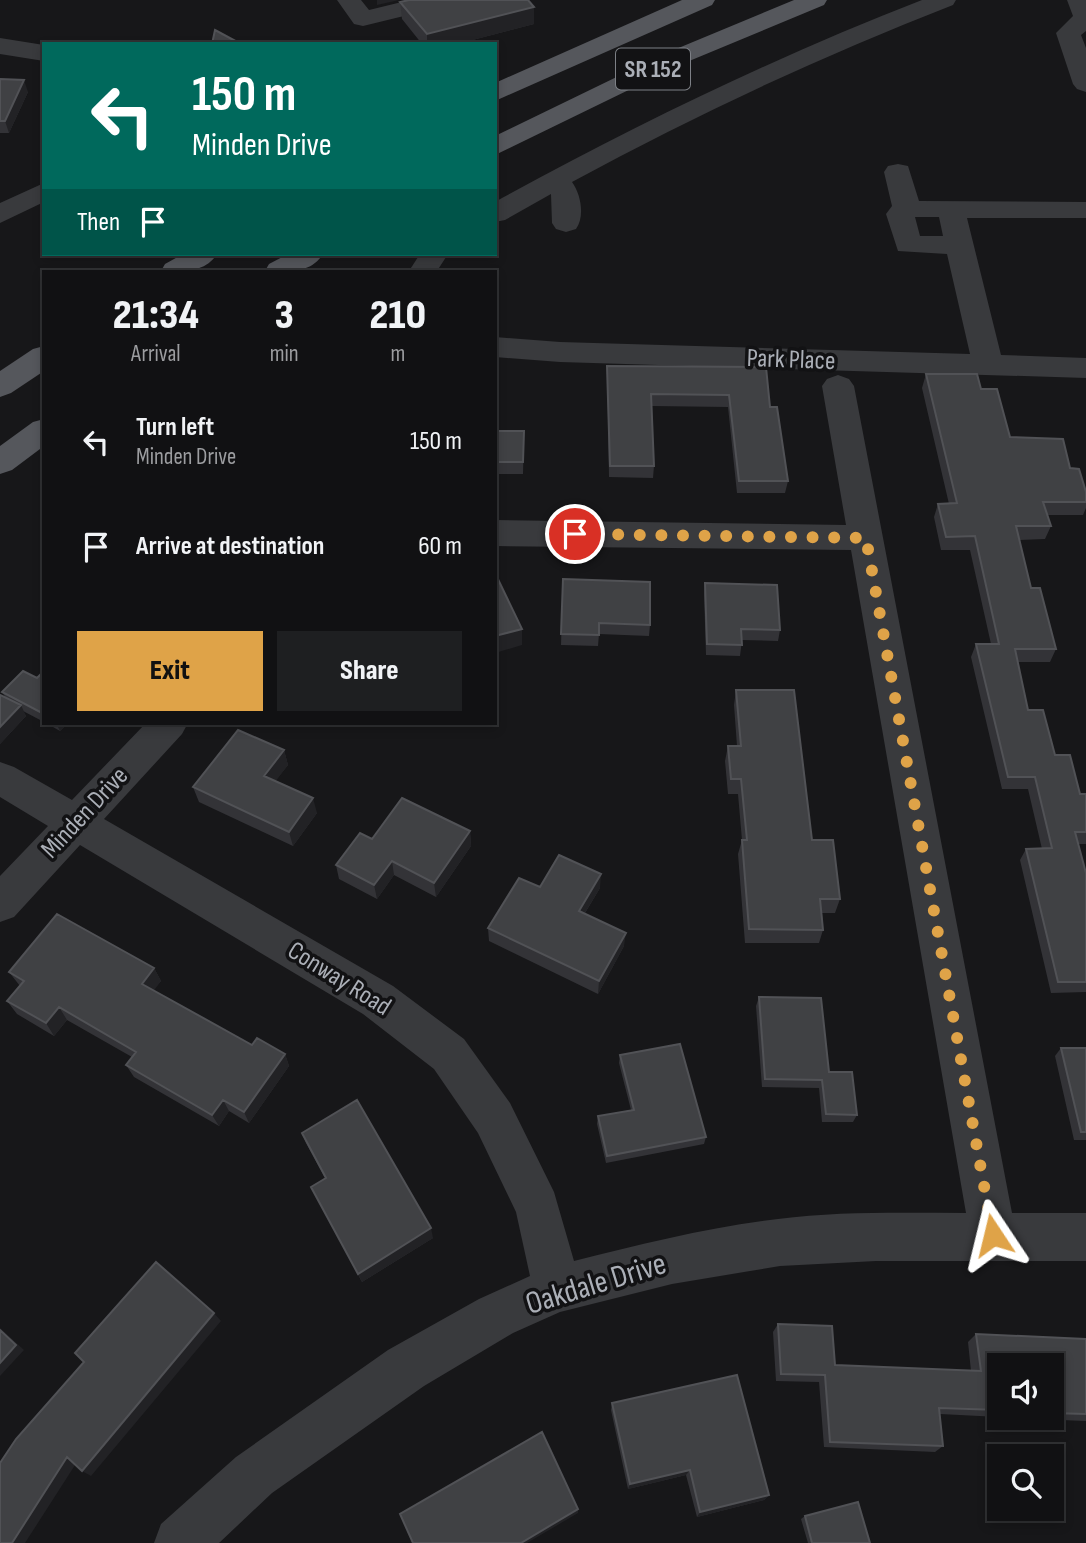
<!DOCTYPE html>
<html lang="en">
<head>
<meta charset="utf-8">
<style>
  body { margin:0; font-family:"Sofia Sans Condensed",sans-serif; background:#1e1f21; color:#f1f3f6; height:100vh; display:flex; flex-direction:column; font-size:26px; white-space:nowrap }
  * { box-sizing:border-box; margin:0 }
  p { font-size:23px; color:#9c9da0 }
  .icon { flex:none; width:38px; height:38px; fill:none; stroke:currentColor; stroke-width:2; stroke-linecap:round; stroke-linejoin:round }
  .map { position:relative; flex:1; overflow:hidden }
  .details { position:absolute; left:42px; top:270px; width:455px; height:455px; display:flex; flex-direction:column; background:#111113; border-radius:0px; box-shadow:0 4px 10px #0003,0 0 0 2px #303133 }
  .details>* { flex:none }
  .banner { position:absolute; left:42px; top:42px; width:455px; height:214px; border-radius:0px; box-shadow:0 4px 10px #0003,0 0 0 2px #303133; background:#00695c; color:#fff; overflow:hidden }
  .buttons { position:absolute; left:987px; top:1353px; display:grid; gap:14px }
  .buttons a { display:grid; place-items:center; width:77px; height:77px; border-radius:0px; background:#111113; box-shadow:0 4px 10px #0003,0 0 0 2px #303133; font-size:35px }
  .pin { position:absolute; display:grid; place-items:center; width:60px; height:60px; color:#fff; margin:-30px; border:4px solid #fff; border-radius:50%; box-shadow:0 2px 7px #0007 }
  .me { position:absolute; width:77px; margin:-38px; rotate:350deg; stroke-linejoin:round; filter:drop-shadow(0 0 5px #0008) }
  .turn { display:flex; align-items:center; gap:24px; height:147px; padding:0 35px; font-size:32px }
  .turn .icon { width:91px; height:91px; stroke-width:2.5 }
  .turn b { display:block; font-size:49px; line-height:60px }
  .then { display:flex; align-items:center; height:66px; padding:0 35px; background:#0003; gap:14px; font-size:26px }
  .eta { display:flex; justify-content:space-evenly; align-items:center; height:119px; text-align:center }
  .eta b { font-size:42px; font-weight:800; line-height:49px }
  .button { display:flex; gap:14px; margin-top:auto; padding:14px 35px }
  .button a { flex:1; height:80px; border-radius:0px; background:#dfa348; color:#111; font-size:28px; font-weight:800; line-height:80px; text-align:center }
  .button a+a { background:#1e1f21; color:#f1f3f6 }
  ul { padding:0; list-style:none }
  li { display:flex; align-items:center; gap:21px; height:105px; padding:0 35px }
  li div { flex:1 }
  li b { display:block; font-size:26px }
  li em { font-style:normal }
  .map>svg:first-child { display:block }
</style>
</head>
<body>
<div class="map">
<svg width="1086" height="1543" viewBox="0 0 1086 1543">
  <rect width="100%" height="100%" fill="#171719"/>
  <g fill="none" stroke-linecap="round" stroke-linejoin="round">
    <path fill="#393a3d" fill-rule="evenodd" d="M 337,0 L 361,0 L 369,10 L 410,0 L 452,0 L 449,5 L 363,26 L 354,24 Z
      M 922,0 L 956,0 L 953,5 C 822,56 695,115 572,182 C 581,194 585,217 576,229 L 566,232 L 556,229 L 552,223 L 551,194 L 505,220 L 495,222 L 495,202 C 633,126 775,57 922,0 Z
      M 1067,0 L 1086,0 L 1086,31 L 1081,35 L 1086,48 L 1086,92 L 1077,89 L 1073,84 L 1056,33 L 1073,16 Z
      M 0,38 L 44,45 L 44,61 L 0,54 Z
      M 898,164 L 908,166 L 919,201 L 1086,202 L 1086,218 L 967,218 L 1001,355 L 1086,358 L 1086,378 L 560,362 L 495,357 L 495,337 L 560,342 L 970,354 L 947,254 L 898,251 L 886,214 L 892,206 L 884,172 L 888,166 ZM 915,217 L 939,217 L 943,236 L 920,236 Z
      M 44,183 L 44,202 L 0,223 L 0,203 Z
      M 420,254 L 448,254 L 437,271 L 409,271 Z
      M 838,375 L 849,379 L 854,386 L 1012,1213 L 1086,1213 L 1086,1261 L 876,1261 L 780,1266 L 672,1284 L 560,1312 L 513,1333 L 424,1386 L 272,1493 L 219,1543 L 154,1543 L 161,1524 L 236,1457 L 388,1350 L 479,1299 L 530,1276 L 516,1212 L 478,1133 L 434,1069 L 363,1014 L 80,845 L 14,917 L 0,922 L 0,876 L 48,826 L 0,797 L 0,762 L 14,767 L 72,800 L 146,723 L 188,723 L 182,734 L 104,819 L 393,986 L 464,1039 L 510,1103 L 554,1192 L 574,1261 C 642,1244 709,1227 778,1219 C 840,1211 904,1213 966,1213 L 851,550 L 495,546 L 495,520 L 846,525 L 822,386 L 827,379 Z"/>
    <path fill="#55575c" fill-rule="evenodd" d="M 682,0 L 715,0 L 712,5 L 495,101 L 495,83 Z
      M 794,0 L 827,0 L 824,5 L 682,64 L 495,155 L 495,136 L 664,54 Z
      M 183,254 L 217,254 C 204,274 182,271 161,271 L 165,264 Z
      M 288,254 L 323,254 C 310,275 286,271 265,271 L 269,264 Z
      M 44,346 L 44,371 L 11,393 L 0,397 L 0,371 L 33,349 Z
      M 44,419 L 44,446 L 12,470 L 0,474 L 0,446 L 33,422 Z"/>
  </g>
  <path fill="#333337" d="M 400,2 L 534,24 L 457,44 L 422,44 L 402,19 Z
    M 0,79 L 28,92 L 9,133 L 0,133 Z
    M 607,366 L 766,367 L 770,407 L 788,481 L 785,493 L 737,493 L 728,407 L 652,406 L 654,466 L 653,478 L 609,477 Z
    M 926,374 L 981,389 L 1010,437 L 1070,468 L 1086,492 L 1086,508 L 1083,515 L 1047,515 L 1051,526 L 1045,539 L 1019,540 L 1031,588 L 1056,649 L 1050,662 L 1017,662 L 1028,710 L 1055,755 L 1080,794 L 1086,794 L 1086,844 L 1078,844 L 1086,873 L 1086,992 L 1051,993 L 1020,860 L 1026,849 L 1042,849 L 1028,789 L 1002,789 L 971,657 L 976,644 L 991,644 L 970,550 L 941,550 L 934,517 L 938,504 L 949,504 L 922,388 Z
    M 495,431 L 524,431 L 523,474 L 495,474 Z
    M 563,579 L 650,625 L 649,636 L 599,634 L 598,646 L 561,645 Z
    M 705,583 L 780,630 L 778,641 L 742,640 L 740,656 L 706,655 L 704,594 Z
    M 44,671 L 44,722 L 23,711 L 26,716 L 0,744 L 0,695 L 6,698 L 2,692 L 37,678 Z
    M 736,690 L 840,899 L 835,913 L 822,913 L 823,930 L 819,943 L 745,943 L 738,854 L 742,840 L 738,794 L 728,794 L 725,761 L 728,746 L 737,746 L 734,705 Z
    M 46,723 L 68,723 L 60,731 Z
    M 284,750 L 288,765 L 275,781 L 317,813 L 293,846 L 199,802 L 193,787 Z
    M 470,831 L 471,846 L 436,897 L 394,875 L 377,899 L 339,879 L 336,865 L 372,839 Z
    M 540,887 L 600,888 L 585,913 L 624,946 L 598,994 L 489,941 L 488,928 Z
    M 154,968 L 161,981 L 153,990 L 252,1045 L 285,1054 L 289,1066 L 249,1123 L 229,1111 L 219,1126 L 134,1077 L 126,1065 L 132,1057 L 67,1020 L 54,1036 L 17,1014 L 7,1001 L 20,986 L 9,972 Z
    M 759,997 L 829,1072 L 857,1115 L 853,1122 L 822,1122 L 819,1088 L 762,1087 L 756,1006 Z
    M 1061,1048 L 1086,1048 L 1086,1140 L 1074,1140 L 1055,1056 Z
    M 620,1055 L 706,1137 L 704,1144 L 606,1163 L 597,1124 L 598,1116 L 631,1110 L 619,1063 Z
    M 302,1133 L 433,1238 L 362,1282 L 311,1187 L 325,1178 L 306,1143 Z
    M 778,1324 L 835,1365 L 971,1371 L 968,1342 L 976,1334 L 1086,1339 L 1086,1421 L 1008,1418 L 1052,1418 L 1052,1365 L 999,1365 L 999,1417 L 940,1414 L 943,1446 L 935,1452 L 824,1447 L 819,1382 L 776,1381 L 773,1332 Z
    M 612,1403 L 769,1495 L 764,1500 L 697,1517 L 686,1475 L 628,1489 L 611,1410 Z
    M 805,1516 L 870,1543 L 808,1543 L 801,1519 Z"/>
  <path fill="#222225" d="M 377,0 L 399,0 L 377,5 Z
    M 534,7 L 534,24 L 457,44 L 427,44 L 427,34 Z
    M 24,80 L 28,92 L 9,133 L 5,121 Z
    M 522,629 L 522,645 L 495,653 L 495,636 Z
    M 21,705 L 26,716 L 0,744 L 0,727 Z
    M 56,723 L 68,723 L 60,731 Z
    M 284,750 L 288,765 L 268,791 L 264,776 Z
    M 313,798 L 317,813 L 293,846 L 289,832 Z
    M 470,831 L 471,846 L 436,897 L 434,883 Z
    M 392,861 L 394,875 L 377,899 L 374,885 Z
    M 601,874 L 600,888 L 578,924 L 579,911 Z
    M 626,933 L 624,946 L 598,994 L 599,981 Z
    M 154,968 L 161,981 L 149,997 L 142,984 Z
    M 59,1007 L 67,1020 L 54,1036 L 46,1023 Z
    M 285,1054 L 289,1066 L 249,1123 L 244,1112 Z
    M 223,1100 L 229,1111 L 219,1126 L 212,1115 Z
    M 431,1228 L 433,1238 L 362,1282 L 358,1274 Z
    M 214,1313 L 221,1321 L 91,1476 L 82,1471 Z
    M 0,1328 L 24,1350 L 0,1376 Z
    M 67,1457 L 77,1462 L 25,1543 L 12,1543 Z
    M 690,1470 L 686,1475 L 628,1489 L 630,1484 Z
    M 769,1495 L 764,1500 L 697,1517 L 700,1512 Z
    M 578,1509 L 578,1513 L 527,1543 L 521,1543 Z"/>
  <path fill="#404144" stroke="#515256" stroke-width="2" d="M 409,0 L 528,0 L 534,7 L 427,34 L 400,2 Z
    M 215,30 L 241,44 L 212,44 Z
    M 0,79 L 24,80 L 5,121 L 0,121 Z
    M 607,366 L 766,367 L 770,407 L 777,407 L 788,481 L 739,481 L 729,395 L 651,394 L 654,466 L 610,466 Z
    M 926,374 L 977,374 L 981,389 L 997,389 L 1010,437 L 1063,439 L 1070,468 L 1079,469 L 1086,492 L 1086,502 L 1043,502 L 1051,526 L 1016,526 L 1031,588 L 1040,588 L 1056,649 L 1015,649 L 1028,710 L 1043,710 L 1055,755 L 1070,755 L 1080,794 L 1086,794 L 1086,832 L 1075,832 L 1086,873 L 1086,982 L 1058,982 L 1026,849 L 1052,848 L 1035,777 L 1008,777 L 976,644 L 999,644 L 975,536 L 946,537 L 938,504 L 957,503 Z
    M 495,431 L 524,431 L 523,462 L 495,462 Z
    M 495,573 L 522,629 L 495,636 Z
    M 563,579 L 650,582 L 650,625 L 599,623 L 599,635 L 561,634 Z
    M 705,583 L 777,585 L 780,630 L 741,629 L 742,645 L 707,644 Z
    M 23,671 L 37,678 L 44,671 L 44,714 L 2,692 Z
    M 736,690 L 794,690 L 812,840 L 833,840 L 840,899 L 820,899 L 823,930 L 749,929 L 742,840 L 747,840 L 741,779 L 731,779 L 728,746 L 741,746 Z
    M 0,695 L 21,705 L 0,727 Z
    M 238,730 L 284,750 L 264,776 L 313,798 L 289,832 L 193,787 Z
    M 402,798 L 470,831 L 434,883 L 392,861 L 374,885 L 336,865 L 360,833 L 372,839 Z
    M 559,855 L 601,874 L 579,911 L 626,933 L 599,981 L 488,928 L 519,878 L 540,887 Z
    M 57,914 L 154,968 L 142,984 L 252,1045 L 257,1038 L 285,1054 L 244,1112 L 223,1100 L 212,1115 L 126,1065 L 136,1052 L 59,1007 L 46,1023 L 7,1001 L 24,981 L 9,972 Z
    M 759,997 L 821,998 L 829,1072 L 852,1072 L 857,1115 L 826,1114 L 822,1080 L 765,1079 Z
    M 680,1044 L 706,1137 L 607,1156 L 598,1116 L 634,1110 L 620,1055 Z
    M 1061,1048 L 1086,1048 L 1086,1132 L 1081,1132 Z
    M 357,1100 L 431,1228 L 358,1274 L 311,1187 L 326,1178 L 302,1133 Z
    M 156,1262 L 214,1313 L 82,1471 L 67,1457 L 12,1543 L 0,1543 L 0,1463 L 16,1439 L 84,1362 L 75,1353 Z
    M 778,1324 L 832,1326 L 835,1365 L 981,1371 L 976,1334 L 1086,1339 L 1086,1414 L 1052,1413 L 1052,1365 L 999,1365 L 999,1410 L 939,1408 L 943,1446 L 830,1442 L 825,1375 L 781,1374 Z
    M 0,1330 L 16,1345 L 0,1363 Z
    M 737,1375 L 769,1495 L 700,1512 L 690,1470 L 630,1484 L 612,1403 Z
    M 542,1432 L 578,1509 L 521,1543 L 413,1543 L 400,1514 Z
    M 858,1502 L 870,1543 L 812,1543 L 805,1516 Z"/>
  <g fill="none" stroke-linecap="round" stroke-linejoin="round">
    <path stroke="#dfa348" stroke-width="12" stroke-dasharray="0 21.6" d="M 575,534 L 866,538 L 993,1235"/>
  </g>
  <g text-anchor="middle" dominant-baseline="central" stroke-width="7" stroke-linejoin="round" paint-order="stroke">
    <rect fill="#121214" stroke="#7d8086" stroke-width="2" x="616" y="48.5" width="74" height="41" rx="5"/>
    <g font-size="24" font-weight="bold" fill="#abafb7">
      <text x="653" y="69">SR 152</text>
    </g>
    <g font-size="26" fill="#abafb7" stroke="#121214">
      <text transform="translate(791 360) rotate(2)">Park Place</text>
      <text transform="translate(85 813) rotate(-47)">Minden Drive</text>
      <text transform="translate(339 979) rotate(32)">Conway Road</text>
    </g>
    <g font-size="32" fill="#abafb7" stroke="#121214">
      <text transform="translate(596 1284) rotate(-17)">Oakdale Drive</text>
    </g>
  </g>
</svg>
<div class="buttons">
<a><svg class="icon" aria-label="sound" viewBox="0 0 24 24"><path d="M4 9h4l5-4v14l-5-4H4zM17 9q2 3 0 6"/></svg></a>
<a><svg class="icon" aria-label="search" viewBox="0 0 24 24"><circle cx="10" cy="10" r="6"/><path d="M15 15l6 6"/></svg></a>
</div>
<div class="pin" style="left:575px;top:534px;background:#d93025"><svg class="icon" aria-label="arrive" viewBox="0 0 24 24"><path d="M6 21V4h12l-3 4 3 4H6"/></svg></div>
<svg class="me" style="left:993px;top:1235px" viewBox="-20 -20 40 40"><path d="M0-17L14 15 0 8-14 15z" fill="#dfa348" stroke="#fff" stroke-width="4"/></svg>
<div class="banner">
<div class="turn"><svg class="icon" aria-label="left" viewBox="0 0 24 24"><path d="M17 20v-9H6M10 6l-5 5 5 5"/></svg><div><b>150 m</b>Minden Drive</div></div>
<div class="then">Then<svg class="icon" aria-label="arrive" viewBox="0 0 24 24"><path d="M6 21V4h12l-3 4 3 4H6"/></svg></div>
</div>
<section class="details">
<div class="eta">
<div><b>21:34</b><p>Arrival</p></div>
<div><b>3</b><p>min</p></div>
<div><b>210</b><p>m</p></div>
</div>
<ul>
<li><svg class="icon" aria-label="left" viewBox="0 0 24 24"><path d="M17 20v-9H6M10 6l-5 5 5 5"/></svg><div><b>Turn left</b><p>Minden Drive</p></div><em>150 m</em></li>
<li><svg class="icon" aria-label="arrive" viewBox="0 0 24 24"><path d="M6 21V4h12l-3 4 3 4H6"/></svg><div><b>Arrive at destination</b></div><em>60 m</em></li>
</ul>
<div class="button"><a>Exit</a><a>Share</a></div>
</section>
</div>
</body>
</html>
